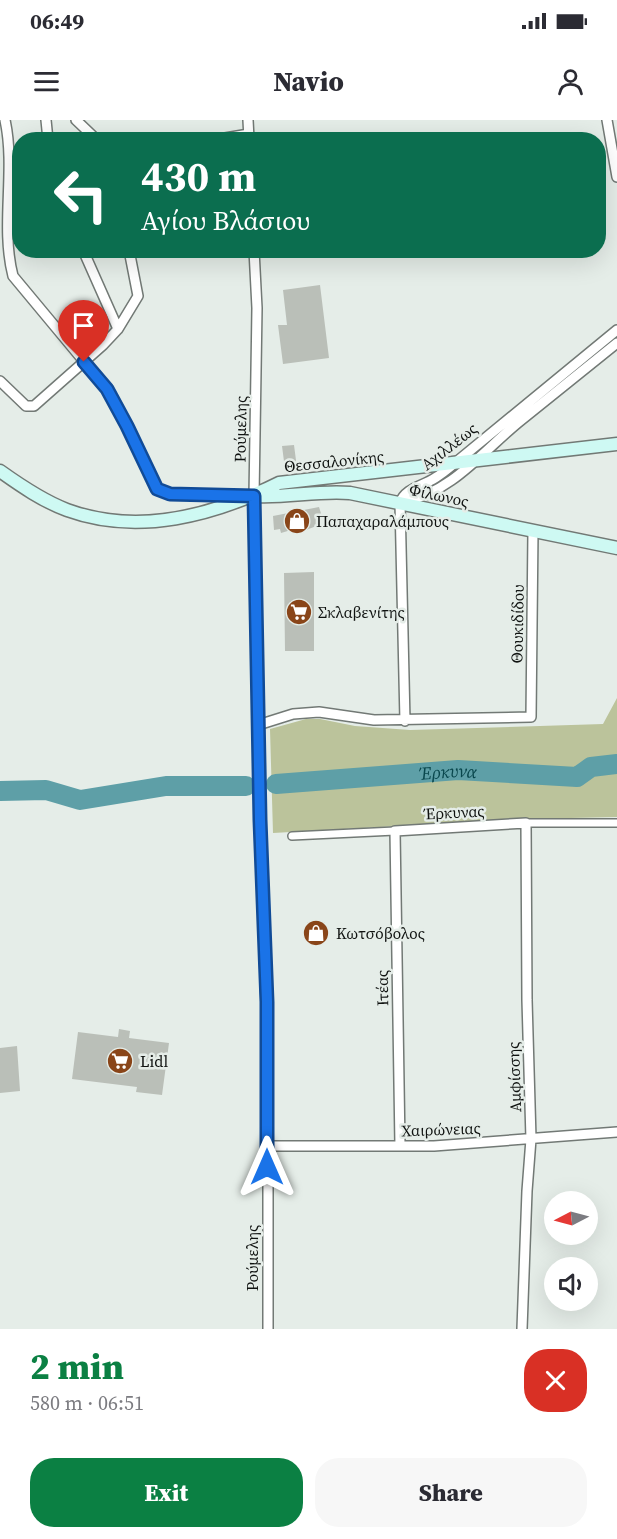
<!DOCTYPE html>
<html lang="en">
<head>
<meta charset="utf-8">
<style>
  body { margin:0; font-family:"Source Serif 4",serif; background:#f7f7f7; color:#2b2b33; height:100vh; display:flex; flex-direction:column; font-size:22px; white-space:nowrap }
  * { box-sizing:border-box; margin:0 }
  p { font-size:20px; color:#7c7c81 }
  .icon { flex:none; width:33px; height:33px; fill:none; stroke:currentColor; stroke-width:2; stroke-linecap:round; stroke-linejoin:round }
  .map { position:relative; height:1209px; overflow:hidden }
  .details { display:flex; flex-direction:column; background:#fff; flex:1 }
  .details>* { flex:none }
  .hud { position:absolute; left:12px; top:12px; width:594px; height:126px; border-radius:24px; box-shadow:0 6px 24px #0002; background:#0b6e4f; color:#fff; overflow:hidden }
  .needle { width:39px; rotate:264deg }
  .tools { position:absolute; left:544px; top:1071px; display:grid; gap:12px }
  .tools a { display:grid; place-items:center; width:54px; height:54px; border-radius:50%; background:#fff; box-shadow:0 6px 24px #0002; font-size:30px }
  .pin { position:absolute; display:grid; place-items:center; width:51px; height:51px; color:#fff; margin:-62px -26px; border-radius:50% 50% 50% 0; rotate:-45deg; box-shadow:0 0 6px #0007 }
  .pin .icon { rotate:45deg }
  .me { position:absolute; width:66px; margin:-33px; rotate:0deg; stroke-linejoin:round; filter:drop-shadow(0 0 4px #0008) }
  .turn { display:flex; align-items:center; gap:21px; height:126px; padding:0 30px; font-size:27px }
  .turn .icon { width:78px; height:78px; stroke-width:2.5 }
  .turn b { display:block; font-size:42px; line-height:51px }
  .round { display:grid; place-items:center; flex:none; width:63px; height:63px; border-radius:24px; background:#f7f7f7 }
  .overview { display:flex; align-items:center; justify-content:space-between; height:102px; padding:0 30px }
  h1 { font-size:36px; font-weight:800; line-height:45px; color:#0b8043 }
  .primary-button { display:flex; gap:12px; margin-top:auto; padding:12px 30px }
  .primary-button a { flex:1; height:69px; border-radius:24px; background:#0b8043; color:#fff; font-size:24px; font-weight:800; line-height:69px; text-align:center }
  .primary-button a+a { background:#f7f7f7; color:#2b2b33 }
  .status { display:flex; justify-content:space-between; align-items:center; height:42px; padding:0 30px; background:#fff; direction:ltr }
  .status svg { height:16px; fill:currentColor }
  header { display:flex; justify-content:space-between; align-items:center; height:78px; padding:0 30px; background:#fff; font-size:27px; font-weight:800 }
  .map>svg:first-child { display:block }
</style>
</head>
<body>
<div class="status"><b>06:49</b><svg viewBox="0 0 49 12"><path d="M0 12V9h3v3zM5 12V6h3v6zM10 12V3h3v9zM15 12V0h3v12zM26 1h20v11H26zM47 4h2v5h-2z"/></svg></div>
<header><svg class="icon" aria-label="menu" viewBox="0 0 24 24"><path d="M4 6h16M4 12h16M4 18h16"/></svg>Navio<svg class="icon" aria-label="person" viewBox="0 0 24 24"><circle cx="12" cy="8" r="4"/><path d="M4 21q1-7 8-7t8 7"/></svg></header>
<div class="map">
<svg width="617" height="1209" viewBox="0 0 617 1209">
  <rect width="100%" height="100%" fill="#e5ede8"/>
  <path fill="#bbc39b" d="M 617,578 L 617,697 L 525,699 L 273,713 L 270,609 L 306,599 L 320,599 L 355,606 L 410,610 L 603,604 Z"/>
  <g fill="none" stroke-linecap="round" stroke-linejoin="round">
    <g stroke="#5e9fa7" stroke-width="20">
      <path id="s1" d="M 276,664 L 458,650 L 577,657 L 591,647 L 617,644"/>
      <path d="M 0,671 L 46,670 L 80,680 L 166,666 L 246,666"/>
    </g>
  </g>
  <path fill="#babfb8" d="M 320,165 L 329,238 L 283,244 L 278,205 L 287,205 L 283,170 Z
    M 294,325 L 297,348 L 285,349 L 282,326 Z
    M 319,387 L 324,403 L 301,412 L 300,410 L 292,412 L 291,410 L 281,413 L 280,409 L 274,410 L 273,396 Z
    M 314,452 L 314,531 L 285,531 L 284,453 Z
    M 119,909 L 130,911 L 129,918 L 169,923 L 162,975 L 136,972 L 137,967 L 72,959 L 78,912 L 118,917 Z
    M 17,926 L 20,971 L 0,973 L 0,928 Z"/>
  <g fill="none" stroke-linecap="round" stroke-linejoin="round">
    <g stroke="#727975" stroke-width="10">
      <path id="pedestrian" d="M 526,703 L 617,703
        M 292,716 L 395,711"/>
    </g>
    <g stroke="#727975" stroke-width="12">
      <path id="minor" d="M 5,0 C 16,51 0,106 13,156 L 107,269 L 127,306 L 157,369 L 170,374 L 247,376
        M 46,0 L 48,20
        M 76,0 L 97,20
        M 248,0 L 249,19
        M 607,0 L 617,57
        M 213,20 L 249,14
        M 83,130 L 118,209
        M 254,130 L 257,188 L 254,376 L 260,700 L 268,939 L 268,1209
        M 0,261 L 26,286 L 34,286 L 103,225 L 118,209 L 138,176 L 129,130
        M 404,382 C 452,372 484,330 520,301 C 552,275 585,249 617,223
        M 405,601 L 400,383 C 405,368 423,366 435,358 C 442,354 449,348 455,343 L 617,210
        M 258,605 L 293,594 L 319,592 L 374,600 L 531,597 L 533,411
        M 266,1026 L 434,1026 L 617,1012
        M 400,1026 L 395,711 L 526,703 L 527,880 L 531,1019 L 527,1071 L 522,1209"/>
    </g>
    <g stroke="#727975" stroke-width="15">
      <path id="secondary" d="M 0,351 C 21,366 43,381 67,390 C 138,416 215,395 279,363 L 617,324
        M 255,376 C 287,378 319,370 350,373 L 617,428"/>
    </g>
    <use href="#pedestrian" stroke="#fff" stroke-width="7"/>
    <use href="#minor" stroke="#fff" stroke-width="9"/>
    <use href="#secondary" stroke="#cef9f3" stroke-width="12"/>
  </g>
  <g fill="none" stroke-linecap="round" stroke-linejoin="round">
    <g stroke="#114b97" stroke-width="15">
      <path id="route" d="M 84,242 L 107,269 L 127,306 L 157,369 L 170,374 L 254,376 L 260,700 L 267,882 L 267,1047"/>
    </g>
    <use href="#route" stroke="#1a73e8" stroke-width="10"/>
  </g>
  <defs>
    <g id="shop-disc" transform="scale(1.35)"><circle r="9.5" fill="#894519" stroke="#e5ede8"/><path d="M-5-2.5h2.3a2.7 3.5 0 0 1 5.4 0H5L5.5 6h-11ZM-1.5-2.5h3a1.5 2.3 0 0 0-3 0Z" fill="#fff"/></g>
    <g id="supermarket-disc" transform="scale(1.35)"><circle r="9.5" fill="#894519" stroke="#e5ede8"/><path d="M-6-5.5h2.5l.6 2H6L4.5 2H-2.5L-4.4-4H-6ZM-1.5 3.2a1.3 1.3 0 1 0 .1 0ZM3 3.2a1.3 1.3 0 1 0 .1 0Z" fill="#fff"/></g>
  </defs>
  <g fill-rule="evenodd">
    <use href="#shop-disc" x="297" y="401"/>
    <use href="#supermarket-disc" x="299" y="492"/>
    <use href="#shop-disc" x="316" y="813"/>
    <use href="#supermarket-disc" x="120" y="941"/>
  </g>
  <g text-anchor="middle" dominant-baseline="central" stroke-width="5" stroke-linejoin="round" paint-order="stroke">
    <g font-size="16" fill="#0f1210" stroke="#e5ede8">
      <text transform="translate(240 309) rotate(-89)">Ρούμελης</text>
      <text transform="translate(449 326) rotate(-38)">Αχιλλέως</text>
      <text transform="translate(334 341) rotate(-6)">Θεσσαλονίκης</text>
      <text transform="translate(439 375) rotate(12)">Φίλωνος</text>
      <text transform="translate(517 504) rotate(-89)">Θουκιδίδου</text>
      <text transform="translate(454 692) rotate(-3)">Έρκυνας</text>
      <text transform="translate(382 868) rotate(-91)">Ιτέας</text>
      <text transform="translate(514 957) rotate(-92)">Αμφίσσης</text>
      <text transform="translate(441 1009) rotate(-2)">Χαιρώνειας</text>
      <text transform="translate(252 1138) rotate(-90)">Ρούμελης</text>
    </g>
    <g font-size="16" fill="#0f1210" stroke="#e5ede8" text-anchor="start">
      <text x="316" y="401">Παπαχαραλάμπους</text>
      <text x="318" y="492">Σκλαβενίτης</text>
      <text x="336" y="813">Κωτσόβολος</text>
      <text x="140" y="941">Lidl</text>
    </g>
    <g font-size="18" font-style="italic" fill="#09474d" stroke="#e5ede8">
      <text stroke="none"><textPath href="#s1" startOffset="172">Έρκυνα</textPath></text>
    </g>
  </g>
</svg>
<div class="tools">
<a><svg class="needle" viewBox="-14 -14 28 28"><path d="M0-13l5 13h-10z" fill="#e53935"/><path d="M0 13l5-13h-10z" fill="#7c7c81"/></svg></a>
<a><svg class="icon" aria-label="sound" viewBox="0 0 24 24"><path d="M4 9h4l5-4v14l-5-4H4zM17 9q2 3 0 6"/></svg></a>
</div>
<div class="pin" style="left:84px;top:242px;background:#d93025"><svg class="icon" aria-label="arrive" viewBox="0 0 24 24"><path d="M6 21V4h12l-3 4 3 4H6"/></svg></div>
<svg class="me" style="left:267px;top:1047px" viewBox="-20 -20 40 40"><path d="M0-17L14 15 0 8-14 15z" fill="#1a73e8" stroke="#fff" stroke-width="4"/></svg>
<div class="hud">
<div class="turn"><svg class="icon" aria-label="left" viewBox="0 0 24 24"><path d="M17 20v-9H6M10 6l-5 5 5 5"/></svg><div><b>430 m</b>Αγίου Βλάσιου</div></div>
</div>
</div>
<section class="details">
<div class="overview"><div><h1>2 min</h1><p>580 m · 06:51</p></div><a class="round" style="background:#d93025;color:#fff"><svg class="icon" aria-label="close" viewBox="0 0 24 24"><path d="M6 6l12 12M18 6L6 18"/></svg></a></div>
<div class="primary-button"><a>Exit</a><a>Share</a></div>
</section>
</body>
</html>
